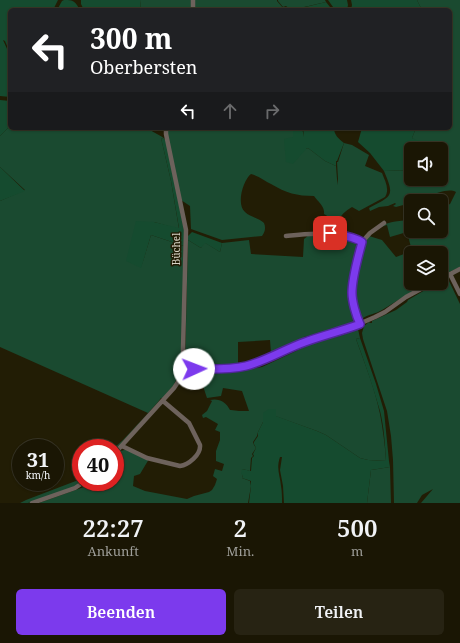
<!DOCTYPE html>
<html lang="de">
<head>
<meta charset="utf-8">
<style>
  body { margin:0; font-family:"Noto Serif",serif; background:#272313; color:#f1f3f6; height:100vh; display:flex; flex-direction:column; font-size:15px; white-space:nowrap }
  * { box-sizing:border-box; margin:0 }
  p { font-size:13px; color:#9f9f9a }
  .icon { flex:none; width:22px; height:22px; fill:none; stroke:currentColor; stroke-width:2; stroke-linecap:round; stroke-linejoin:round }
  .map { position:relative; height:503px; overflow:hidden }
  .sheet { display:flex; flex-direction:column; background:#1a1604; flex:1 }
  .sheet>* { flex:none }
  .top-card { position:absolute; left:8px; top:8px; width:444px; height:122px; border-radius:6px; box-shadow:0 1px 3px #0004,0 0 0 1px #383526; background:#202124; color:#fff; overflow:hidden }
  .tools { position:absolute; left:404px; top:142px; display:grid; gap:8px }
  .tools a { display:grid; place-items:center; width:44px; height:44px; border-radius:6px; background:#1a1604; box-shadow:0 1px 3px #0004,0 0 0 1px #383526; font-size:20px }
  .speed { position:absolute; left:12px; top:439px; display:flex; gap:8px; font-size:20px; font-weight:700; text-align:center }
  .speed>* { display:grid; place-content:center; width:52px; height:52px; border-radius:50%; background:#1a1604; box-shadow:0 1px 3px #0004,0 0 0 1px #383526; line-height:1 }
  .speed small { font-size:10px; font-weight:400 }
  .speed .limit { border:6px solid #d22; background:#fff; color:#111 }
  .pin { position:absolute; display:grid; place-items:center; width:34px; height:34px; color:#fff; margin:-17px; border-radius:8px; box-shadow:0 2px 6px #0006 }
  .me { position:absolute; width:44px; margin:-22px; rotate:88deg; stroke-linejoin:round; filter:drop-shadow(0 0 3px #0008) }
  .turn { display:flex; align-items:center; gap:14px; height:84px; padding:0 16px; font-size:18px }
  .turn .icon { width:52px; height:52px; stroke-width:2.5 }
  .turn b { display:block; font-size:28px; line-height:34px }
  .lanes { display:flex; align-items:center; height:38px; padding:0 16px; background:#0003; justify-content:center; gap:20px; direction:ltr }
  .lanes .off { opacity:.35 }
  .eta { display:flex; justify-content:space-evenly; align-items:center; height:68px; text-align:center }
  .eta b { font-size:24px; font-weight:600; line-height:28px }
  .action { display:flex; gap:8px; margin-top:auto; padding:8px 16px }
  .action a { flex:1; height:46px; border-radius:6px; background:#7c3aed; color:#fff; font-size:16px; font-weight:600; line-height:46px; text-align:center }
  .action a+a { background:#272313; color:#f1f3f6 }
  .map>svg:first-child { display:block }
</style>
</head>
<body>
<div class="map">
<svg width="460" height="503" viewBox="0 0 460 503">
  <rect width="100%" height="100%" fill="#221d05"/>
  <path fill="#1a4a30" d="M 140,0 L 192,0 L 191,10 L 141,10 Z
    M 194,0 L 277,0 L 277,1 L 283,8 L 285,7 L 290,10 L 194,10 Z
    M 278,0 L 325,0 L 326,2 L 291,10 L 286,6 L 283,7 L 278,1 Z
    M 417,0 L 460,0 L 460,267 L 441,276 L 441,253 L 411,253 L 411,283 L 427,283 C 411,291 398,301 382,310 C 376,314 368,314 362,319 C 359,310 355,300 355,291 C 356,275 364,259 363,243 L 369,236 L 382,240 L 396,257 L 412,251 L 407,232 L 390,237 L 387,225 L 381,227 C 389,220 401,222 411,219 L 411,231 L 441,231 L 441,208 L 450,204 L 456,192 C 449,188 438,193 430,195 C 427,196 423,195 420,196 C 415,196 413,199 408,199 L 406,201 L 407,204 L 396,207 L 393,206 L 396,204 L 395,203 L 388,206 L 379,207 L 370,211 L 369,208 C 392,196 395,197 384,171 L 411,170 L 411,179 L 441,179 L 441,149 L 423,149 L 423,147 L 412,138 L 416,128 L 450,128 L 450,10 L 422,10 Z
    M 10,126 L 10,128 L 148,128 C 154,134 160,134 166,140 L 161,138 L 171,181 L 179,229 L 154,222 L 141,268 L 151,235 L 184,246 L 181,371 L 173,386 L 163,398 L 161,398 L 158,402 L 115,450 L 115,448 L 114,448 L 123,440 L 148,413 L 0,347 L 0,201 L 25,190 L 0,167 L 0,136 Z
    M 167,128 L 293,128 L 293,137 L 306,149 L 308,148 L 325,161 L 336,166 L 337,179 L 337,185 L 338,179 L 337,162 L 338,162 L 344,143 L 352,145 L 369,155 L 365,166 L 382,173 C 385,181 390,189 385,197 L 359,211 L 352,207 C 346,211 339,215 339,223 L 335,225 L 327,219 L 329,217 L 324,214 C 325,206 318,202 314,196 C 297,196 286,193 271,184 C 265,181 259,176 251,174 C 243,180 236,205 245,212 C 250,217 259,218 264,223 C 266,228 265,232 262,236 L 222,240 L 191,229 L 190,206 L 181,200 L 168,138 Z
    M 309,235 L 338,236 L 357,242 L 359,244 L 350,293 L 357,320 L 356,322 C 349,325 341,331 333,329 L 304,337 L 304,340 L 271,353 L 270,340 L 238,342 L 238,364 L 194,366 L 187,368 L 185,366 L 188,240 L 201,248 L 204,242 L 220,252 L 222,243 L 249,240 L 251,254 L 303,257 L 304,239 Z
    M 444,279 L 449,281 L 460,304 L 460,503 L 421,503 L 433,489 L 422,495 L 417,503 L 394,503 L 393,460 L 391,436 L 387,411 L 363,339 L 362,333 L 364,326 L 369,322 L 370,323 L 372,323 L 372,321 L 396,310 L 407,302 L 408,300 L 437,283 L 441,283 L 441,281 Z
    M 358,329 L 360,338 L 356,339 C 365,364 375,389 380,414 C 383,430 385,445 386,461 L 368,460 L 360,458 L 326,435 L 317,431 L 275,416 L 263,413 L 263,422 L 258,432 L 257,436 L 253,442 L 254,445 L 256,448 L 252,454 L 253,456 L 251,458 L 250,471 L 242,469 L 243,475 L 242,478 L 250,481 L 250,486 L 251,486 L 248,503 L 39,503 L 84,487 L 90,482 L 115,482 L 115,456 C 118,452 121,450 126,450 L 149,459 L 140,474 L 134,476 L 133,486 L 145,491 L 187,499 L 194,496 L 209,492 L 212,490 L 215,485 L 217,479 L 213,476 L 215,469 L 222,471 L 224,464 L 216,461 L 216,451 L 220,440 L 220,432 L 215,430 L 218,424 L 206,417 L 203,418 L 202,415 L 207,411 L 212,401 L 210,400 C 219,398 226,402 230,410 L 231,410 L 239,411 L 249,411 L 242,391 L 223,388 L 221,396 L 207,398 L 198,371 L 232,372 L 262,367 L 313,343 L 343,335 Z
    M 390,467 L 391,503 L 367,503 L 371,470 Z
    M 81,479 L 81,482 L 74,487 L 28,503 L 20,503 L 26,500 Z"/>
  <path fill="#154b2f" d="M 0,0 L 58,0 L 53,10 L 10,10 L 10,53 L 5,41 L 3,40 L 8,51 L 10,54 L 10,97 L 0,96 Z
    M 64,0 C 74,0 75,1 80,10 L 57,10 L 62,1 Z
    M 81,0 L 140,0 L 141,10 L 84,10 L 81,4 Z
    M 328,0 L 347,0 L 348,5 L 347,10 L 333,10 L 333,7 Z
    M 351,0 L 417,0 L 422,10 L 351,10 L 352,5 Z
    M 326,2 L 330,7 L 330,10 L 293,10 Z
    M 0,100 L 10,101 L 10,126 L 0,136 Z
    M 293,128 L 302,128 L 304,137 L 303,128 L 334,128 C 334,135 339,139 344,143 L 337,161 L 336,161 L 336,166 L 325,161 L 308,148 L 306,149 L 293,164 L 286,162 L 284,139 L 293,137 Z
    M 362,128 L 416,128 L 412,138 L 422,142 L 423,149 L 411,149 L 411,170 L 384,171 L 370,153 L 358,142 Z
    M 161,138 L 166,140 L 184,230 L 184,246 L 151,235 L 141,268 L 126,261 L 136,221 L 154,222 L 179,228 L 171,181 Z
    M 0,167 L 25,191 L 0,201 Z
    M 192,232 L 222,243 L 220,252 L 205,243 L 201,248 L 188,240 L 188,236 Z
    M 360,338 L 376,384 L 384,411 L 389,461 L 390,467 L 371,470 L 367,503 L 284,503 L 283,486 L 280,470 L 282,457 L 280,457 C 276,469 280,475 281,486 C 282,492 282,497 282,503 L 249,503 L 251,486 L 250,486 L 251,481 L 242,478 L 243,475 L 241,474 L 242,469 L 251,471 L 252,458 L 254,456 L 253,454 L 256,448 L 254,444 L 254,442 L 258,436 L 258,432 L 263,422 L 263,413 L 269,409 L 276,409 L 276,416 L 317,431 L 326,435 L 360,458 L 368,460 L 386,461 C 385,444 384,427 380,411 C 373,387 365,363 356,339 Z"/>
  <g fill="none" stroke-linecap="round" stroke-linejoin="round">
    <path stroke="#6d625c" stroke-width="4.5" d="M 193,10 L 193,0
      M 166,128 L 166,134 L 186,230 L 183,349 L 184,373
      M 286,236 C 306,234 324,232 344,236 C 350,237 356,239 362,242
      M 450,274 L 460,294
      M 441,279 L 460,269
      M 360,324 L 358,319 L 352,293 L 352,284 L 362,242 L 370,233 L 384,223
      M 122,446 L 147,458 L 180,466 C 188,465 201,455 200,445 L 189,423 L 163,401
      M 115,453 L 174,388 L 184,373 L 194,369 L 232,368 L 245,366 L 259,362 L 291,347 L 311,340 L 343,331 L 375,317 L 385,312 L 406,297 L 432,283
      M 32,503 L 75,488 L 84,482"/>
  </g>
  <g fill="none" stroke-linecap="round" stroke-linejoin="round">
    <g stroke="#51269a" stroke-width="10">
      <path id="route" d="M 194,369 C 211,369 229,370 246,366 C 266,361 285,349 305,342 C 324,335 342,331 360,324 C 356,316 352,301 352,293 C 352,277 358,258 362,242 C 353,236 340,235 330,233"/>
    </g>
    <use href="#route" stroke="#7c3aed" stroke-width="7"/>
  </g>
  <g text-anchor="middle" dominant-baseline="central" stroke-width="3" stroke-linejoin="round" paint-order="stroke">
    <g font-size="10" fill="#d8d5c7" stroke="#221d05">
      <text transform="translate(176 249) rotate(-90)">Büchel</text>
    </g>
  </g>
</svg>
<div class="tools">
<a><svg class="icon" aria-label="sound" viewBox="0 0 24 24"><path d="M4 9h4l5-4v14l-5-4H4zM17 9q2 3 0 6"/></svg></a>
<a><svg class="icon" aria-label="search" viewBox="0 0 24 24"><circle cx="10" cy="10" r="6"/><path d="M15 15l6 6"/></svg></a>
<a><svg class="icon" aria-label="layers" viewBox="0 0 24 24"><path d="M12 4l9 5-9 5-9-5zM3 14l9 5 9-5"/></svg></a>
</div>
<div class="speed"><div>31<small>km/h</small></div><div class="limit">40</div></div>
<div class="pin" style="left:330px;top:233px;background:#d93025"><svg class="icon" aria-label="arrive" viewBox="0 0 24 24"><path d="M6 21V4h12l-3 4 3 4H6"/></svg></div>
<svg class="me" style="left:194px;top:369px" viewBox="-20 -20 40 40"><circle r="19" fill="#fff"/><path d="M0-13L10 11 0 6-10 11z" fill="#7c3aed"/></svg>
<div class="top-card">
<div class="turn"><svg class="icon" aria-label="left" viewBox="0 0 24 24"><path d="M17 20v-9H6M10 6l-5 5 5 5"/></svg><div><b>300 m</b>Oberbersten</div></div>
<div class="lanes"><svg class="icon" aria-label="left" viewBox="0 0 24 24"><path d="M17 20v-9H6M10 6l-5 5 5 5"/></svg><svg class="icon off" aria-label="ahead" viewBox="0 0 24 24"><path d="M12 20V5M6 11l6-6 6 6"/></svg><svg class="icon off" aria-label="right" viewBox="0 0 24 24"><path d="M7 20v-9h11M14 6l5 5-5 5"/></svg></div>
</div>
</div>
<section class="sheet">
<div class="eta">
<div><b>22:27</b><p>Ankunft</p></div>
<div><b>2</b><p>Min.</p></div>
<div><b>500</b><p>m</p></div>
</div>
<div class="action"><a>Beenden</a><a>Teilen</a></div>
</section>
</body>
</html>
